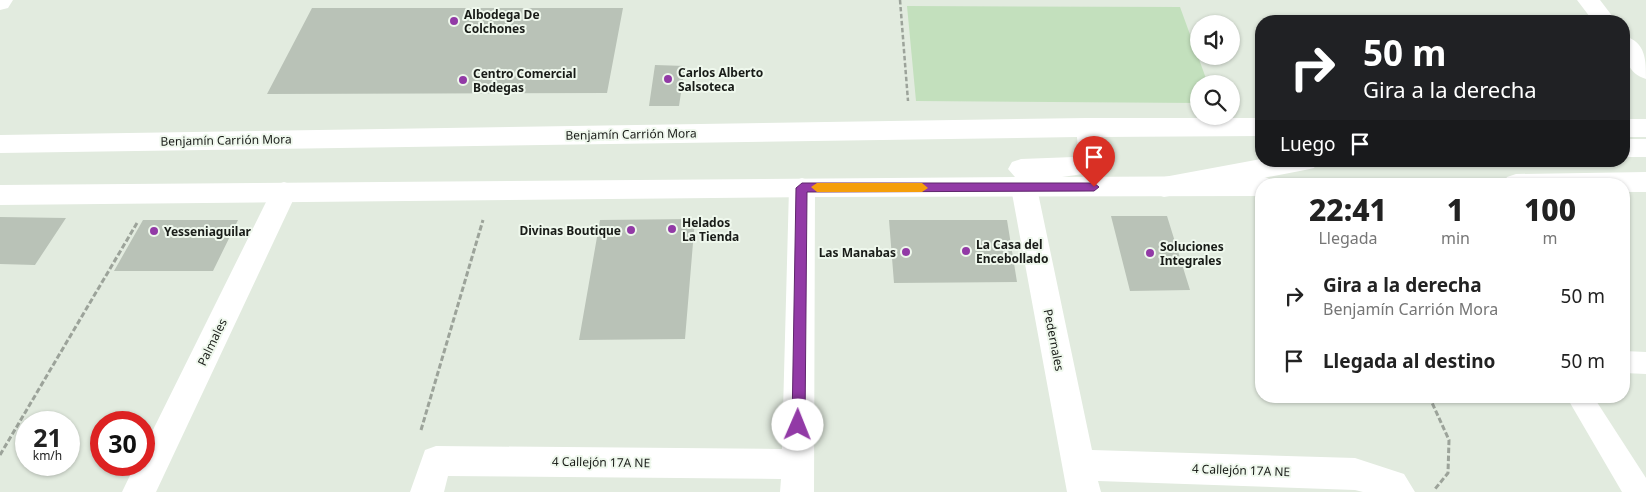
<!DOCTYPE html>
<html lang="es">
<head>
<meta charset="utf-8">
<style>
  body { margin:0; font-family:"Noto Sans",sans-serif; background:#f6f6f6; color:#222; height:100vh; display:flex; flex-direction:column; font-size:19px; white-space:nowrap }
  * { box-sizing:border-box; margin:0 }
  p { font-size:16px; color:#767676 }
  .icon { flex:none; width:28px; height:28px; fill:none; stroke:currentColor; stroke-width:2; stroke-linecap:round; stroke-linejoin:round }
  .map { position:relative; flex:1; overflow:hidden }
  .sheet { position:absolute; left:1255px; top:178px; width:375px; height:225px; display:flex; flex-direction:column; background:#fff; border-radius:20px; box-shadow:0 1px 4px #0004 }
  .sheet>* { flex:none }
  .banner { position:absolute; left:1255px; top:15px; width:375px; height:152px; border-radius:20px; box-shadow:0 1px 4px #0004; background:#202124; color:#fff; overflow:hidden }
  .buttons { position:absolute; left:1190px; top:15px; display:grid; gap:10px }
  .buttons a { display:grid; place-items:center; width:50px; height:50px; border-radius:50%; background:#fff; box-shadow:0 1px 4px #0004; font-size:25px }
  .speed { position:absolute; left:15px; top:411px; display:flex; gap:10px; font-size:25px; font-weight:700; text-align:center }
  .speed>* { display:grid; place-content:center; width:65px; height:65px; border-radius:50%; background:#fff; box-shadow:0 1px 4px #0004; line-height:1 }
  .speed small { font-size:12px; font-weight:400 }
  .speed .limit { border:8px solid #d22; background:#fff; color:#111 }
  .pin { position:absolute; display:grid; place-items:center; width:42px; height:42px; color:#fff; margin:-51px -21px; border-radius:50% 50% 50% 0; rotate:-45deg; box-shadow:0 0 5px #0007 }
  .pin .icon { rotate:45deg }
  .me { position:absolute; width:55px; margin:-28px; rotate:1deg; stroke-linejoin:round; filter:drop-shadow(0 0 4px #0008) }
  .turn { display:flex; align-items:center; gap:18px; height:105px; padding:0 25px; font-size:22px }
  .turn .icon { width:65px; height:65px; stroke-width:2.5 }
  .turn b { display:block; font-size:35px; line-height:42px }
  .then { display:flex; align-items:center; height:48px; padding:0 25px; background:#0003; gap:10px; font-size:19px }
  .eta { display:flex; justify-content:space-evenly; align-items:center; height:85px; text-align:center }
  .eta b { font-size:30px; font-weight:800; line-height:35px }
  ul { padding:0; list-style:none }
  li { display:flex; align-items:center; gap:15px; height:65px; padding:0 25px }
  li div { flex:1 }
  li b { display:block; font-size:19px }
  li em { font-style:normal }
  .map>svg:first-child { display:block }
</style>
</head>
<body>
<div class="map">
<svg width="1646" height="492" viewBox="0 0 1646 492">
  <rect width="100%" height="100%" fill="#e2ebdf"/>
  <path fill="#c3e0bd" d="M 907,6 L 1180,7 L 1208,84 L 1199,84 L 1199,103 L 916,101 Z"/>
  <path fill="#b9c2b7" d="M 312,8 L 623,8 L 607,93 L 267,94 Z
    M 655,65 L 685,66 L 679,106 L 649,106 Z
    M 1111,216 L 1167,216 L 1190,290 L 1130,291 Z
    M 0,217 L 66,218 L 35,265 L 0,264 Z
    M 695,219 L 685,339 L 579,340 L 600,220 Z
    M 143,220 L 238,220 L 213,271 L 114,271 Z
    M 889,220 L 1007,220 L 1017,282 L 894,283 Z"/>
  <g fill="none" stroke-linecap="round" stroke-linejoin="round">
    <path stroke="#9ca39a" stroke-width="2.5" stroke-dasharray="4.5 2.5" stroke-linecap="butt" d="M 900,0 L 908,101"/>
    <path stroke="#9ca39a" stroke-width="3" stroke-dasharray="5.5 2.5" stroke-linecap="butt" d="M 1429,396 L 1449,440 L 1448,473 L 1435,489
      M 421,430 L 483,220
      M 0,455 L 137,223"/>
    <path fill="#fff" fill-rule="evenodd" d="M 1624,351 L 1646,352 L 1646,374 L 1624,373 Z
      M 1566,396 L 1593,396 L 1646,478 L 1646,492 L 1622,492 Z"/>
    <path fill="#fff" fill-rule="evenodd" d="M 0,0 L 13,0 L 8,8 L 0,10 Z
      M 802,178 L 811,181 L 815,188 L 814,492 L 780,492 L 781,479 L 448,476 L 444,492 L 410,492 L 425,450 L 436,446 L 782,449 L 789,188 L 793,181 Z
      M 1024,178 L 1033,181 L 1037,188 L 1092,450 L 1355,458 L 1404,474 L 1415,492 L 1363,492 L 1355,490 L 1098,481 L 1101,492 L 1067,492 L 1011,188 L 1015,181 Z
      M 284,182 L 293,185 L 297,192 L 156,492 L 122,492 L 135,465 L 144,465 L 144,448 L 271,192 L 275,185 Z"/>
    <path fill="#fff" fill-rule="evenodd" d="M 1086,118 L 1261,118 L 1261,136 L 1102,137 L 1103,152 L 1090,173 L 1062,177 L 1261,176 L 1270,179 L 1273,184 L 1261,184 L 1261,196 L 820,197 L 0,205 L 0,185 L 1015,177 L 1008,169 L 1012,162 L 1021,159 L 1074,157 L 1078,148 L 1077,137 L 0,153 L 0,135 Z
      M 1624,119 L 1646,119 L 1646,137 L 1624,137 Z
      M 1646,172 L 1646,192 L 1624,192 L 1624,184 L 1503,184 L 1507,177 L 1516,174 Z"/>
    <path fill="#fff" fill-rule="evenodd" d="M 1577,0 L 1600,0 L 1616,21 L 1593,21 Z
      M 1624,36 C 1646,42 1646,60 1646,79 C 1626,73 1623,54 1624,36 Z
      M 1624,139 L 1646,139 L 1646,157 L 1624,157 Z
      M 1261,159 L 1261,161 L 1318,161 L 1314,168 L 1305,170 L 1164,197 L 1155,194 L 1151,187 L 1155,180 L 1164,177 Z"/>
  </g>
  <path fill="#923aa6" stroke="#5f266c" d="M 802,183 L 1094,183 L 1099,187 L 1094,191 L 807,192 L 805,425 L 803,429 L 798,431 L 794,429 L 792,425 L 796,188 Z"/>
  <path fill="#f59e0b" d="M 817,183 L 922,183 L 928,188 L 922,192 L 817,192 L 811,187 Z"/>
  <g fill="#923aa6" stroke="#eff8ed" stroke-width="2">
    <circle cx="454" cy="21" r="5"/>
    <circle cx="668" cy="79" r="5"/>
    <circle cx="463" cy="80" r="5"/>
    <circle cx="672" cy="229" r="5"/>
    <circle cx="631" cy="230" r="5"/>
    <circle cx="154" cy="231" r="5"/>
    <circle cx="966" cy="251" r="5"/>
    <circle cx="906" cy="252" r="5"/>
    <circle cx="1150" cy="253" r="5"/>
  </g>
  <g text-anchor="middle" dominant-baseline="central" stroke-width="4" stroke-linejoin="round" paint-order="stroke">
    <g font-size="12" font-weight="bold" fill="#191c18" stroke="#eff8ed" text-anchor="start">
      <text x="464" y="14">Albodega De<tspan x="464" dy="14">Colchones</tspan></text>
      <text x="678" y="72">Carlos Alberto<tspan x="678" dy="14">Salsoteca</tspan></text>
      <text x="473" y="73">Centro Comercial<tspan x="473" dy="14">Bodegas</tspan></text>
      <text x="682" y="222">Helados<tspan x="682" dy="14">La Tienda</tspan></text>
      <text x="621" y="230" text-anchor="end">Divinas Boutique</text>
      <text x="164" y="231">Yesseniaguilar</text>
      <text x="976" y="244">La Casa del<tspan x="976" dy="14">Encebollado</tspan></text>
      <text x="1160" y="246">Soluciones<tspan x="1160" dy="14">Integrales</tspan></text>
      <text x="896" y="252" text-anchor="end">Las Manabas</text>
    </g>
    <g font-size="12" fill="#191c18" stroke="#eff8ed">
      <text transform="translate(631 134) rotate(-1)">Benjamín Carrión Mora</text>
      <text transform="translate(226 140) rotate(-1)">Benjamín Carrión Mora</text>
      <text transform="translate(1054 340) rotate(79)">Pedernales</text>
      <text transform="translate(212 342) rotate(-64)">Palmales</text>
      <text transform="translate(601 462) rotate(1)">4 Callejón 17A NE</text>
      <text transform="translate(1241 470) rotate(2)">4 Callejón 17A NE</text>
    </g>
  </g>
</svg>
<div class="buttons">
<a><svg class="icon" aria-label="sound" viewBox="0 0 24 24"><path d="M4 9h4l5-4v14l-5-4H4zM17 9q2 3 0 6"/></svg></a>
<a><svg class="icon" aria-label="search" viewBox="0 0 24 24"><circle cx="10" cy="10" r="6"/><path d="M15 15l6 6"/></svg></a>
</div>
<div class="speed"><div>21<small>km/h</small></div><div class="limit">30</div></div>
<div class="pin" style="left:1094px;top:187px;background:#d93025"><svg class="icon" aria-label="arrive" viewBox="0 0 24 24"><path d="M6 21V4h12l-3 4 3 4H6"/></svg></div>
<svg class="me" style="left:798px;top:425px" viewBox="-20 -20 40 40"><circle r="19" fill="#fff"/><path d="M0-13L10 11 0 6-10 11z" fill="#923aa6"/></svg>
<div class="banner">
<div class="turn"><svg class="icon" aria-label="right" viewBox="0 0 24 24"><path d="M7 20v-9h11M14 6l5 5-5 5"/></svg><div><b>50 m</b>Gira a la derecha</div></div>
<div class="then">Luego<svg class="icon" aria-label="arrive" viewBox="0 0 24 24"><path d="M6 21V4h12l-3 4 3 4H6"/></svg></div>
</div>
<section class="sheet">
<div class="eta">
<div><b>22:41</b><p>Llegada</p></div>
<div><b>1</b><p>min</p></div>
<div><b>100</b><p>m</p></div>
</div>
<ul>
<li><svg class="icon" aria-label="right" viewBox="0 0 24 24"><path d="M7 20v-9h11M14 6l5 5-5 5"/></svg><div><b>Gira a la derecha</b><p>Benjamín Carrión Mora</p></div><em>50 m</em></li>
<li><svg class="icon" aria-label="arrive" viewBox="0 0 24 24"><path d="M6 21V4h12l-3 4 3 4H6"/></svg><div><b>Llegada al destino</b></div><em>50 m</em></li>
</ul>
</section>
</div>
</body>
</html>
